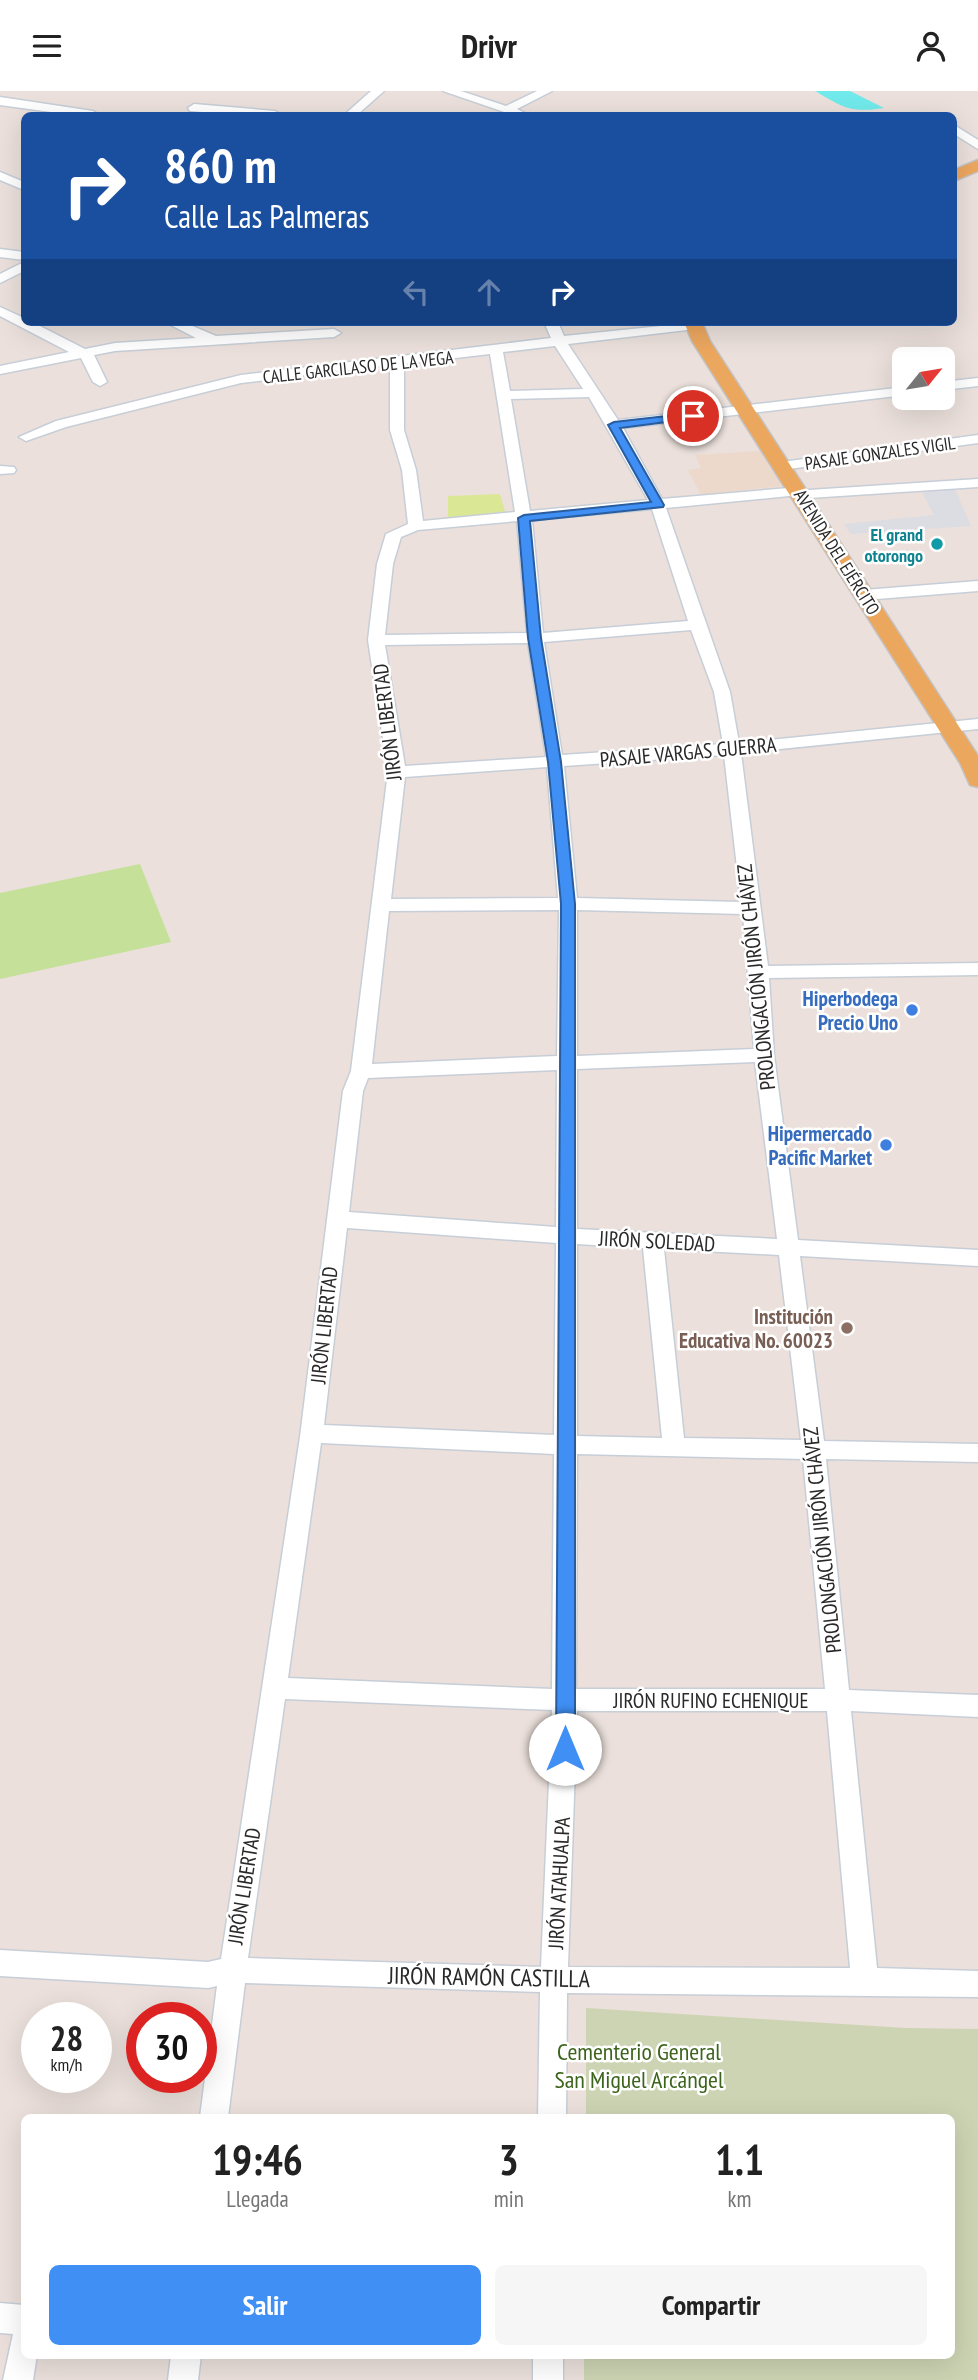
<!DOCTYPE html>
<html lang="es">
<head>
<meta charset="utf-8">
<style>
  body { margin:0; font-family:"PT Sans Narrow",sans-serif; background:#f6f6f6; color:#222; height:100vh; display:flex; flex-direction:column; font-size:26px; white-space:nowrap }
  * { box-sizing:border-box; margin:0 }
  p { font-size:23px; color:#767676 }
  .icon { flex:none; width:38px; height:38px; fill:none; stroke:currentColor; stroke-width:2; stroke-linecap:round; stroke-linejoin:round }
  .map { position:relative; flex:1; overflow:hidden }
  .details { position:absolute; left:21px; top:2023px; width:934px; height:245px; display:flex; flex-direction:column; background:#fff; border-radius:10px; box-shadow:0 7px 28px #0002 }
  .details>* { flex:none }
  .guide { position:absolute; left:21px; top:21px; width:936px; height:214px; border-radius:10px; box-shadow:0 7px 28px #0002; background:#1a4fa0; color:#fff; overflow:hidden }
  .needle { width:46px; rotate:60deg }
  .controls { position:absolute; left:892px; top:256px; display:grid; gap:14px }
  .controls a { display:grid; place-items:center; width:63px; height:63px; border-radius:10px; background:#fff; box-shadow:0 7px 28px #0002; font-size:35px }
  .speed { position:absolute; left:21px; top:1911px; display:flex; gap:14px; font-size:35px; font-weight:700; text-align:center }
  .speed>* { display:grid; place-content:center; width:91px; height:91px; border-radius:50%; background:#fff; box-shadow:0 7px 28px #0002; line-height:1 }
  .speed small { font-size:18px; font-weight:400 }
  .speed .limit { border:10px solid #d22; background:#fff; color:#111 }
  .pin { position:absolute; display:grid; place-items:center; width:60px; height:60px; color:#fff; margin:-30px; border:4px solid #fff; border-radius:50%; box-shadow:0 2px 7px #0007 }
  .me { position:absolute; width:77px; margin:-38px; rotate:0deg; stroke-linejoin:round; filter:drop-shadow(0 0 5px #0008) }
  .turn { display:flex; align-items:center; gap:24px; height:147px; padding:0 28px; font-size:32px }
  .turn .icon { width:91px; height:91px; stroke-width:2.5 }
  .turn b { display:block; font-size:49px; line-height:60px }
  .lanes { display:flex; align-items:center; height:66px; padding:0 28px; background:#0003; justify-content:center; gap:35px; direction:ltr }
  .lanes .off { opacity:.35 }
  .eta { display:flex; justify-content:space-evenly; align-items:center; height:119px; text-align:center }
  .eta b { font-size:42px; font-weight:700; line-height:49px }
  .action { display:flex; gap:14px; margin-top:auto; padding:14px 28px }
  .action a { flex:1; height:80px; border-radius:10px; background:#3f8ff4; color:#fff; font-size:28px; font-weight:700; line-height:80px; text-align:center }
  .action a+a { background:#f6f6f6; color:#222 }
  header { display:flex; justify-content:space-between; align-items:center; height:91px; padding:0 28px; background:#fff; font-size:32px; font-weight:700 }
  .map>svg:first-child { display:block }
</style>
</head>
<body>
<header><svg class="icon" aria-label="menu" viewBox="0 0 24 24"><path d="M4 6h16M4 12h16M4 18h16"/></svg>Drivr<svg class="icon" aria-label="person" viewBox="0 0 24 24"><circle cx="12" cy="8" r="4"/><path d="M4 21q1-7 8-7t8 7"/></svg></header>
<div class="map">
<svg width="978" height="2289" viewBox="0 0 978 2289">
  <rect width="100%" height="100%" fill="#ebe0db"/>
  <path fill="#dcdce3" d="M 954,396 L 971,435 L 851,443 L 844,433 L 934,424 L 921,399 Z"/>
  <path fill="#ecd9cb" d="M 760,360 L 782,395 L 701,404 L 688,379 L 701,377 L 695,364 Z"/>
  <path fill="#c4e099" d="M 140,773 L 171,851 L 0,888 L 0,802 Z"/>
  <path fill="#ccd4b3" d="M 586,1917 L 906,1937 L 978,1938 L 978,2289 L 584,2289 L 584,2265 L 952,2264 L 952,2026 L 586,2026 Z"/>
  <path fill="#dae895" d="M 500,403 L 507,427 L 448,431 L 448,405 Z"/>
  <path fill="#71eaeb" d="M 815,0 L 850,0 L 884,17 C 850,22 844,17 815,0 Z"/>
  <g fill="none" stroke-linecap="round" stroke-linejoin="round">
    <g stroke="#c7ced7" stroke-width="3">
      <path id="minor" d="M 371,0 L 384,0 L 357,24 L 344,24 Z
        M 443,0 L 461,0 L 506,15 L 537,0 L 552,0 L 517,18 L 529,24 L 513,24 Z
        M 0,6 L 93,20 L 99,24 L 73,24 L 0,14 Z
        M 194,13 L 275,20 L 281,24 L 239,24 L 190,20 L 188,17 Z
        M 954,34 L 978,49 L 978,58 L 954,43 Z
        M 0,81 L 24,91 L 24,99 L 0,89 Z
        M 0,158 L 24,161 L 24,169 L 0,166 Z
        M 24,171 L 24,180 L 0,192 L 0,183 Z
        M 0,216 L 24,227 L 24,231 L 32,231 L 85,258 L 115,252 L 196,247 L 165,231 L 183,231 L 216,245 L 334,238 L 341,242 L 334,246 L 115,260 L 94,264 L 107,291 L 100,295 L 93,291 L 81,267 L 0,283 L 0,275 L 69,261 L 0,225 Z
        M 544,231 L 558,231 L 564,245 L 700,231 L 702,234 L 695,238 L 568,253 L 618,329 L 905,296 L 905,304 L 623,337 L 662,408 L 789,397 L 809,399 L 978,388 L 978,396 L 809,407 L 789,405 L 666,417 L 730,601 L 739,652 L 978,628 L 978,638 L 741,662 L 768,875 L 978,872 L 978,884 L 769,887 L 774,964 L 798,1149 L 978,1159 L 978,1175 L 800,1165 L 824,1350 L 978,1353 L 978,1371 L 826,1368 L 849,1599 L 978,1604 L 978,1626 L 851,1620 L 877,1877 L 978,1880 L 978,1906 L 567,1902 L 566,2026 L 538,2026 L 540,1901 L 245,1892 L 228,2026 L 200,2026 L 217,1895 L 208,1897 L 0,1885 L 0,1859 L 208,1871 L 221,1868 L 300,1346 L 343,1000 L 351,980 L 388,681 L 368,549 L 377,473 L 386,443 L 408,433 L 402,379 L 390,339 L 390,274 L 241,292 L 66,336 L 26,350 L 19,346 L 56,330 L 241,284 L 551,247 ZM 555,255 L 583,298 L 510,300 L 503,261 ZM 490,263 L 515,421 L 423,430 L 416,379 L 404,339 L 404,273 ZM 589,306 L 648,409 L 530,420 L 511,308 ZM 652,418 L 688,530 L 543,542 L 532,429 ZM 517,430 L 527,542 L 385,544 L 393,473 L 401,446 L 418,439 ZM 691,539 L 714,601 L 723,653 L 562,664 L 544,551 ZM 528,552 L 546,666 L 405,675 L 385,554 ZM 724,664 L 741,811 L 577,807 L 564,675 ZM 547,676 L 558,807 L 391,808 L 405,686 ZM 559,819 L 557,965 L 372,973 L 389,820 ZM 577,819 L 743,823 L 754,958 L 577,965 ZM 755,971 L 777,1148 L 577,1138 L 577,978 ZM 557,979 L 556,1136 L 349,1121 L 363,1000 L 368,987 ZM 347,1137 L 556,1152 L 554,1344 L 324,1334 ZM 577,1153 L 643,1157 L 662,1347 L 577,1345 ZM 664,1158 L 779,1164 L 801,1349 L 684,1347 ZM 321,1352 L 554,1363 L 552,1598 L 288,1587 ZM 577,1363 L 803,1368 L 825,1598 L 576,1598 ZM 285,1608 L 552,1619 L 541,1876 L 248,1867 ZM 577,1620 L 827,1620 L 850,1877 L 568,1876 Z
        M 978,287 L 978,295 L 943,299 L 943,291 Z
        M 978,344 L 978,352 L 782,379 L 775,375 L 782,371 Z
        M 0,375 L 14,376 L 16,379 L 14,382 L 0,383 Z
        M 978,490 L 978,500 L 864,509 L 856,504 L 864,499 Z
        M 0,2212 L 24,2214 L 24,2264 L 37,2264 L 33,2289 L 3,2289 L 13,2243 L 0,2242 Z
        M 171,2264 L 201,2264 L 198,2289 L 168,2289 Z
        M 533,2264 L 563,2264 L 563,2289 L 533,2289 Z"/>
    </g>
    <g stroke="#c3c3c3" stroke-width="3">
      <path id="major" d="M 978,69 L 978,80 L 954,90 L 954,79 Z
        M 684,231 L 702,231 L 710,250 L 978,665 L 978,696 L 970,694 L 960,672 L 692,250 Z"/>
    </g>
    <use href="#minor" fill="#fff" fill-rule="evenodd"/>
    <use href="#major" fill="#eca75f" fill-rule="evenodd"/>
  </g>
  <path fill="#3f8ff4" stroke="#295d9f" stroke-width="2" d="M 693,322 L 697,322 L 697,327 L 620,337 L 664,414 L 663,416 L 530,430 L 541,547 L 561,671 L 575,813 L 575,1658 L 572,1664 L 565,1667 L 559,1664 L 556,1658 L 561,813 L 548,671 L 528,547 L 518,427 L 524,424 L 651,411 L 608,334 L 614,331 Z"/>
  <circle fill="#0f9aa8" stroke="#fff" stroke-width="2.5" cx="937" cy="453" r="7"/>
  <g fill="#3f7fe0" stroke="#fff" stroke-width="2.5">
    <circle cx="912" cy="919" r="7"/>
    <circle cx="886" cy="1054" r="7"/>
  </g>
  <circle fill="#8d6e63" stroke="#fff" stroke-width="2.5" cx="847" cy="1237" r="7"/>
  <g text-anchor="middle" dominant-baseline="central" stroke-width="5" stroke-linejoin="round" paint-order="stroke">
    <g font-size="18" fill="#292929" stroke="#fff">
      <text transform="translate(358 276) rotate(-6)">CALLE GARCILASO DE LA VEGA</text>
      <text transform="translate(880 362) rotate(-8)">PASAJE GONZALES VIGIL</text>
      <text transform="translate(837 461) rotate(58)">AVENIDA DEL EJÉRCITO</text>
    </g>
    <g font-size="18" font-weight="bold" fill="#0d838f" stroke="#fff" text-anchor="end">
      <text x="923" y="443">El grand<tspan x="923" dy="21">otorongo</tspan></text>
    </g>
    <g font-size="21" fill="#292929" stroke="#fff">
      <text transform="translate(387 631) rotate(-97)">JIRÓN LIBERTAD</text>
      <text transform="translate(688 661) rotate(-5)">PASAJE VARGAS GUERRA</text>
      <text transform="translate(756 886) rotate(-96)">PROLONGACIÓN JIRÓN CHÁVEZ</text>
      <text transform="translate(657 1150) rotate(3)">JIRÓN SOLEDAD</text>
      <text transform="translate(324 1234) rotate(-84)">JIRÓN LIBERTAD</text>
      <text transform="translate(822 1449) rotate(-96)">PROLONGACIÓN JIRÓN CHÁVEZ</text>
      <text x="711" y="1609">JIRÓN RUFINO ECHENIQUE</text>
      <text transform="translate(559 1792) rotate(-87)">JIRÓN ATAHUALPA</text>
      <text transform="translate(244 1795) rotate(-81)">JIRÓN LIBERTAD</text>
    </g>
    <g font-size="21" font-weight="bold" fill="#366cbe" stroke="#fff" text-anchor="end">
      <text x="898" y="907">Hiperbodega<tspan x="898" dy="24">Precio Uno</tspan></text>
      <text x="872" y="1042">Hipermercado<tspan x="872" dy="24">Pacific Market</tspan></text>
    </g>
    <g font-size="21" font-weight="bold" fill="#785e54" stroke="#fff" text-anchor="end">
      <text x="833" y="1225">Institución<tspan x="833" dy="24">Educativa No. 60023</tspan></text>
    </g>
    <g font-size="24" fill="#292929" stroke="#fff">
      <text transform="translate(489 1886) rotate(1)">JIRÓN RAMÓN CASTILLA</text>
    </g>
    <g font-size="24" fill="#3d641c" stroke="#fff">
      <text x="639" y="1960">Cementerio General<tspan x="639" dy="28">San Miguel Arcángel</tspan></text>
    </g>
  </g>
</svg>
<div class="controls">
<a><svg class="needle" viewBox="-14 -14 28 28"><path d="M0-13l5 13h-10z" fill="#e53935"/><path d="M0 13l5-13h-10z" fill="#767676"/></svg></a>
</div>
<div class="speed"><div>28<small>km/h</small></div><div class="limit">30</div></div>
<div class="pin" style="left:693px;top:325px;background:#d93025"><svg class="icon" aria-label="arrive" viewBox="0 0 24 24"><path d="M6 21V4h12l-3 4 3 4H6"/></svg></div>
<svg class="me" style="left:565px;top:1658px" viewBox="-20 -20 40 40"><circle r="19" fill="#fff"/><path d="M0-13L10 11 0 6-10 11z" fill="#3f8ff4"/></svg>
<div class="guide">
<div class="turn"><svg class="icon" aria-label="right" viewBox="0 0 24 24"><path d="M7 20v-9h11M14 6l5 5-5 5"/></svg><div><b>860 m</b>Calle Las Palmeras</div></div>
<div class="lanes"><svg class="icon off" aria-label="left" viewBox="0 0 24 24"><path d="M17 20v-9H6M10 6l-5 5 5 5"/></svg><svg class="icon off" aria-label="ahead" viewBox="0 0 24 24"><path d="M12 20V5M6 11l6-6 6 6"/></svg><svg class="icon" aria-label="right" viewBox="0 0 24 24"><path d="M7 20v-9h11M14 6l5 5-5 5"/></svg></div>
</div>
<section class="details">
<div class="eta">
<div><b>19:46</b><p>Llegada</p></div>
<div><b>3</b><p>min</p></div>
<div><b>1.1</b><p>km</p></div>
</div>
<div class="action"><a>Salir</a><a>Compartir</a></div>
</section>
</div>
</body>
</html>
